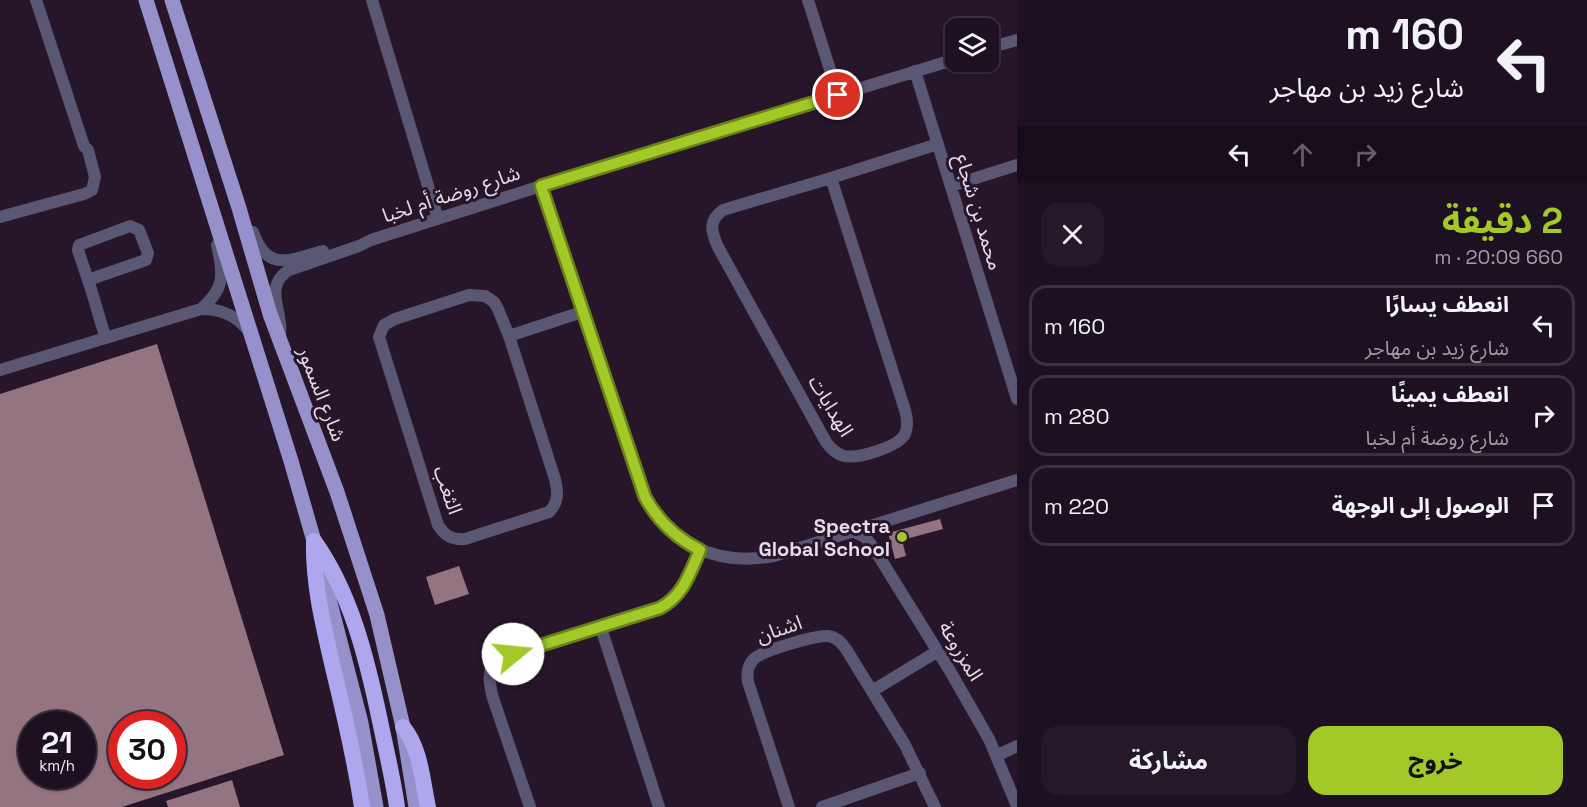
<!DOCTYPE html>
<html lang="ar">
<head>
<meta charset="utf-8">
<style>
  body { margin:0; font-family:"Space Grotesk","Noto Sans Arabic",sans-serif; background:#251929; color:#f1f3f6; direction:rtl; height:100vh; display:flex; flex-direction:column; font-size:22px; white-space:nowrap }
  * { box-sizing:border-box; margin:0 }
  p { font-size:20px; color:#a09da5 }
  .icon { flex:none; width:33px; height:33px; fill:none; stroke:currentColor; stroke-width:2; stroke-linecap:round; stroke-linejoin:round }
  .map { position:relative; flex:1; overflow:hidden; direction:ltr }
  .side { display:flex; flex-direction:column; background:#1d1020; width:570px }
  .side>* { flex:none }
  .hud { background:#1d1020; color:#f1f3f6; overflow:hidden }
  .controls { position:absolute; left:945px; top:18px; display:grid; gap:12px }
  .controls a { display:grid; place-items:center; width:54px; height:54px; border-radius:12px; background:#1d1020; box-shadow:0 2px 4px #0004,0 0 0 2px #3b303e; font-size:30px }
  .speed { position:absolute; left:18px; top:711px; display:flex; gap:12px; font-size:30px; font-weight:700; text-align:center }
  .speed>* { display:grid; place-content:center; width:78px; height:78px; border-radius:50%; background:#1d1020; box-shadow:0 2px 4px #0004,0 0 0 2px #3b303e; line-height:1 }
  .speed small { font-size:15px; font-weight:400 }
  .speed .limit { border:9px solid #d22; background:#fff; color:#111 }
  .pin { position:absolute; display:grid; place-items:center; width:51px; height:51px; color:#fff; margin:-26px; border:3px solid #fff; border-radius:50%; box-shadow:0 2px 6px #0007 }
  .me { position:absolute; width:66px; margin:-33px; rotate:73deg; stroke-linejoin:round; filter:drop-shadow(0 0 4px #0008) }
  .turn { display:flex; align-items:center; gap:21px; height:126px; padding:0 24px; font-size:27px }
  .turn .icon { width:78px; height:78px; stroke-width:2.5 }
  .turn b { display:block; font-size:42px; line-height:51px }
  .lanes { display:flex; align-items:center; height:57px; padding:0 24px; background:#0003; justify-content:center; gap:30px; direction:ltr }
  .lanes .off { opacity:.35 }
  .round { display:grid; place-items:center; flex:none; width:63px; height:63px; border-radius:18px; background:#251929 }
  .summary { display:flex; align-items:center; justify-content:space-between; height:102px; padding:0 24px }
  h1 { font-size:36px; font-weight:700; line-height:45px; color:#a2c928 }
  .button { display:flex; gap:12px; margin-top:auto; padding:12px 24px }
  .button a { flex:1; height:69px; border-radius:18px; background:#a2c928; color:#111; font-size:24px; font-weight:700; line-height:69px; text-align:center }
  .button a+a { background:#251929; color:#f1f3f6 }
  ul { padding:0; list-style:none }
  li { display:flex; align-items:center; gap:18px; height:81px; margin:0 12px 9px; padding:0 12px; border:3px solid #3b303e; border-radius:18px }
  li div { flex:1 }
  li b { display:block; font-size:22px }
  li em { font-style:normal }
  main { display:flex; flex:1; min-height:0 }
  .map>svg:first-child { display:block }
</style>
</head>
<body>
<main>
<section class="side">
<div class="hud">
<div class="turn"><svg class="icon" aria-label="left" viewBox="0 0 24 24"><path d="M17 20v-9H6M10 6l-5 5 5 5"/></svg><div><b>160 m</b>شارع زيد بن مهاجر</div></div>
<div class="lanes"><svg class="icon" aria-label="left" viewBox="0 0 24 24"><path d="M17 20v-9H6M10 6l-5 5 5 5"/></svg><svg class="icon off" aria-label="ahead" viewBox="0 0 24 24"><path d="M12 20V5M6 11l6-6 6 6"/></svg><svg class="icon off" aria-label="right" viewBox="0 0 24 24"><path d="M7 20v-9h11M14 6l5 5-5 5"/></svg></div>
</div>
<div class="summary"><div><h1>2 دقيقة</h1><p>660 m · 20:09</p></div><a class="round"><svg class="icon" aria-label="close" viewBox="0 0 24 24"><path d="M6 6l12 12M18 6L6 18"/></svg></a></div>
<ul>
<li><svg class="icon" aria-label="left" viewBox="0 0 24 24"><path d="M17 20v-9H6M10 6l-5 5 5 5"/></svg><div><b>انعطف يسارًا</b><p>شارع زيد بن مهاجر</p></div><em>160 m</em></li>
<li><svg class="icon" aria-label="right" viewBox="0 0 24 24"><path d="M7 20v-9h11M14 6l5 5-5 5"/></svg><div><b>انعطف يمينًا</b><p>شارع روضة أم لخبا</p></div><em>280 m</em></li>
<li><svg class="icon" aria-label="arrive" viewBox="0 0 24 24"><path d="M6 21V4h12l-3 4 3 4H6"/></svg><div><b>الوصول إلى الوجهة</b></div><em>220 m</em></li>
</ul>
<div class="button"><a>خروج</a><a>مشاركة</a></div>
</section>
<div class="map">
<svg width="1017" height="807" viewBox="0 0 1017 807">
  <rect width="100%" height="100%" fill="#27162a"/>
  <path fill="#957481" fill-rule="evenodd" d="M 157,344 L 284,755 L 122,807 L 0,807 L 0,394 ZM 32,724 L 82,724 L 82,776 L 32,776 ZM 122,724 L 172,724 L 172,776 L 122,776 Z
    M 940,519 L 943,529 L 902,540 L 906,556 L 895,559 L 888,533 Z
    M 459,566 L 469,594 L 435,605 L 426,577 Z
    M 232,780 L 240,807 L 168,807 L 166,801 Z"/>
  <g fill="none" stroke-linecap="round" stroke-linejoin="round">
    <path stroke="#595773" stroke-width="12" d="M 372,0 L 438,219
      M 808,0 L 838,95
      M 988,48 L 1017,40
      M 915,71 L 1017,399
      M 831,178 L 904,407 C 907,416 909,425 905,434 C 898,447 858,459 844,456 C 836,454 831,449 826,442 L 718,247 C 711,231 708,221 723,210 L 831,178 L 938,144
      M 541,186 L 641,487 C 665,543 715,567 774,556 L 1017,480
      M 951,186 L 1017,165
      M 0,217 L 84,194 L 92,190 L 95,177 L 88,150 L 84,146 L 36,0
      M 130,226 L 139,230 L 148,253 L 146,260 L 88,280 L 78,250 L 79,245 Z
      M 253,232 C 267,273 290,260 323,251
      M 88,280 C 95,300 99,319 106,338
      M 469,295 L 485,296 L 494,302 L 498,309 L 509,336 L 555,479 C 558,492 559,502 549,512 L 465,539 C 452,540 445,536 438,525 L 379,337 L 384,325 L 395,319 Z
      M 201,309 C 226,288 223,274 217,245
      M 280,336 C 284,312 262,287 289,270 L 359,246 L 371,240 L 541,186 L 956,59
      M 509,336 L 582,312
      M 0,370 L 201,309 C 221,309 235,315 248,330
      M 852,531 L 865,537 L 873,547 L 950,671 L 989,739 L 1017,806
      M 601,628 L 659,807
      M 872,691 L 938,651
      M 998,755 L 1017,746
      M 530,807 L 492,695 C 487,670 488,663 513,654 L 660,608 C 683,595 690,573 700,550
      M 789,807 L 748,682 C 747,674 747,667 753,660 C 760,651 816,635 828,636 C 837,637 842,643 846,649 L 905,745 L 935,807
      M 822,807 L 920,773"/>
    <path stroke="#9691cb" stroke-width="15" d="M 146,0 L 291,461 L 314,541 L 361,723 L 376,807
      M 172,0 L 239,208 L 270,314 L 337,492 L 377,615 L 403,727 L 416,807"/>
    <path stroke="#aea7ee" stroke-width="16" d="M 314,541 C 351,593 367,659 380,721 C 386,750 393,778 397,807
      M 314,541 C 313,586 324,628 334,672 C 345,717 355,761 362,807
      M 403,727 C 421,749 422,780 428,807"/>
  </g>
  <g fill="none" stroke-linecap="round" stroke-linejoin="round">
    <g stroke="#69831a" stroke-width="15">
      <path id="route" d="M 513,654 L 660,608 C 683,596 690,573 700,550 C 676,538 658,521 645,497 L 541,186 L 838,95"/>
    </g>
    <use href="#route" stroke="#a2c928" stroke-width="10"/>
  </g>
  <circle fill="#a2c928" stroke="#27162a" stroke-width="2" cx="902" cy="537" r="6"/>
  <g text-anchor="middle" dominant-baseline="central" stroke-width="6" stroke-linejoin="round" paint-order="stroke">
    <g font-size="20" fill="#e7dbe9" stroke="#27162a">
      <text transform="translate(451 194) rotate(-18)">شارع روضة أم لخبا</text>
      <text transform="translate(979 212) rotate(73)">محمد بن شجاع</text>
      <text transform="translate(322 394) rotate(69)">شارع السمور</text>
      <text transform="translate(831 406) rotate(59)">الهدايات</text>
      <text transform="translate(448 490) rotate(71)">الثغب</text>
      <text transform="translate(779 629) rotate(-19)">اشنان</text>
      <text transform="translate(961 651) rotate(59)">المزروعة</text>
    </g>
    <g font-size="20" font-weight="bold" fill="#e7dbe9" stroke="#27162a" text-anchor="end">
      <text x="890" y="526">Spectra<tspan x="890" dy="23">Global School</tspan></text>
    </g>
  </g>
</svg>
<div class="controls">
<a><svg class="icon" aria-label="layers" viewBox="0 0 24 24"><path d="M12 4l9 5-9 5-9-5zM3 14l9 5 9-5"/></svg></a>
</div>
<div class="speed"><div>21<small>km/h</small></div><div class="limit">30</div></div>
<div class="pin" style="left:838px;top:95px;background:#d93025"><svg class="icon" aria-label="arrive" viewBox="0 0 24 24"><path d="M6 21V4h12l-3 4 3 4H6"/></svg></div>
<svg class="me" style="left:513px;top:654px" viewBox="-20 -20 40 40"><circle r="19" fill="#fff"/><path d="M0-13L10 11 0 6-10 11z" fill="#a2c928"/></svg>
</div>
</main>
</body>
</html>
